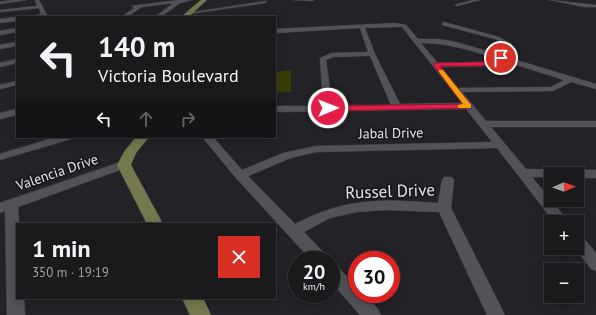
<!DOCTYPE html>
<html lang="en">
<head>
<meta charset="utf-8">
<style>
  body { margin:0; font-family:"PT Sans",sans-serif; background:#27272a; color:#f1f3f6; height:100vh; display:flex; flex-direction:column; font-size:15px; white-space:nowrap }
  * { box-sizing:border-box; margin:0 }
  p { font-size:13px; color:#9fa1a4 }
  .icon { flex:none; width:22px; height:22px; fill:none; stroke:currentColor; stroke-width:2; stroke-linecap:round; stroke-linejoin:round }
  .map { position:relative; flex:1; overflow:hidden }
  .panel { position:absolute; left:16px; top:223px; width:260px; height:76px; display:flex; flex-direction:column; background:#1a1a1d; border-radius:0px; box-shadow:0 2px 10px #0003,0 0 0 1px #38383b }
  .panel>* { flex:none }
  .banner { position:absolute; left:16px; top:16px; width:260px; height:122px; border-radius:0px; box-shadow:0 2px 10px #0003,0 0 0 1px #38383b; background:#1a1a1d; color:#f1f3f6; overflow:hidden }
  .needle { width:26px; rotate:88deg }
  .controls { position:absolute; left:544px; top:167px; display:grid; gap:8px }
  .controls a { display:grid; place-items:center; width:40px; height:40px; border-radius:0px; background:#1a1a1d; box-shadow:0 2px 10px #0003,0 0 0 1px #38383b; font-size:20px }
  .speed { position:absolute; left:288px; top:251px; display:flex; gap:8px; font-size:20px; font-weight:700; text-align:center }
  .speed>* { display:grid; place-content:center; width:52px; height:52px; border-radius:50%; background:#1a1a1d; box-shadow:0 2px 10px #0003,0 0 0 1px #38383b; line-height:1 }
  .speed small { font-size:10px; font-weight:400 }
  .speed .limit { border:6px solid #d22; background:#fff; color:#111 }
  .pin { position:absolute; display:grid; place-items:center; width:34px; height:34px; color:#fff; margin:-17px; border:2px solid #fff; border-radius:50%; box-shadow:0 1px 4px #0007 }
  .me { position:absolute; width:44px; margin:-22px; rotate:89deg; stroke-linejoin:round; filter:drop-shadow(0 0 3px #0008) }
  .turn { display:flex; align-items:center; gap:14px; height:84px; padding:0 16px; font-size:18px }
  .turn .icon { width:52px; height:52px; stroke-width:2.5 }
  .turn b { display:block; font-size:28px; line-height:34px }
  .lanes { display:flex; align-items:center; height:38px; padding:0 16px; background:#0003; justify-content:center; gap:20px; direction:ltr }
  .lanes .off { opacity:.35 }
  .round { display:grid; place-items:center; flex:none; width:42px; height:42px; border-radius:0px; background:#27272a }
  .overview { display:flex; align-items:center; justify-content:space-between; height:68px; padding:0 16px }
  h1 { font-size:24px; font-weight:700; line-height:30px }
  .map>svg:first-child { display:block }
</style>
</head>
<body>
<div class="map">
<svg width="596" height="315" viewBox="0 0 596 315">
  <rect width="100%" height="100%" fill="#222227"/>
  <path fill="#3b3d08" d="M 291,70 L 291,92 L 275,92 L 275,72 Z"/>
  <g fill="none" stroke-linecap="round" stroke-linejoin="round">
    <g stroke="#3f3f44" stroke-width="1">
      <path id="minor" d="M 14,0 L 26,0 L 0,4 L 0,2 Z
        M 35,0 L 39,0 L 48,17 L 29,17 L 41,14 L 39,8 L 0,12 L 0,10 L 37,6 Z
        M 180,0 L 192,0 L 180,3 L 161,17 L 155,17 L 173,3 L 142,7 L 127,17 L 121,17 L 134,8 L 132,6 Z
        M 294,0 L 314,0 L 312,1 Z
        M 473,0 L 480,0 L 457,6 L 455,5 Z
        M 550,0 L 596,5 L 596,7 L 584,7 Z
        M 267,1 L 265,3 L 189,14 L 187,13 Z
        M 17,17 L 17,21 L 0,23 L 0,19 Z
        M 444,22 L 499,37 L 512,44 L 506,49 L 493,53 L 596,84 L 596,89 L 571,82 L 553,91 L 462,92 L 486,121 L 596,121 L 596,127 L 491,127 L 526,169 L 596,170 L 596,178 L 577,178 L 577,174 L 551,174 L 551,177 L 532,177 L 569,222 L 554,222 L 497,148 L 316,152 L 291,158 L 248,176 L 295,224 C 347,197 382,199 438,203 L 442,180 L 444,177 L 452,177 L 454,180 L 451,208 L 505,315 L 487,315 L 439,212 L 386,210 L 357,212 L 330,218 L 304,232 L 326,255 L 329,260 L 311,260 L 236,178 L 202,137 L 213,137 L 242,170 L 283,153 L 316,146 L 492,142 L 466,109 L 275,112 L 275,106 L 323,106 L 320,58 L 332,53 L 368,52 L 360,28 L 275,33 L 275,29 L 395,23 L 406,25 L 418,39 L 439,39 L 456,42 L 487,51 L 505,44 L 495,39 L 442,25 L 442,23 ZM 395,27 L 402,27 L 462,103 L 400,104 L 375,54 L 365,28 ZM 421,43 C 447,43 470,50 494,58 L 482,62 L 438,63 ZM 370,56 L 391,105 L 332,105 L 326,60 L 333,57 ZM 501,60 L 564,80 L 551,87 L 458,88 L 441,67 L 483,66 Z
        M 17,28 L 17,32 L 0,35 L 0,31 Z
        M 17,42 L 17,46 L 0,49 L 0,45 Z
        M 17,59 L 17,63 L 0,67 L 0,63 Z
        M 17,81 L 17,85 L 0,89 L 0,85 Z
        M 17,109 L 17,115 L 0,119 L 0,113 Z
        M 56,137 L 72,137 L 71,139 L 0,160 L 0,154 Z
        M 124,161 L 128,163 L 130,165 L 128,167 L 18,207 L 19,224 L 17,224 L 17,298 L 24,298 L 25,315 L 7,315 L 5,211 L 0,213 L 0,203 Z
        M 577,234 L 582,236 L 596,253 L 596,271 L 591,269 L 575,248 L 577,248 Z
        M 331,264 L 337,266 L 357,287 L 357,294 L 364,294 L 378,309 L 381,315 L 360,315 L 331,282 Z"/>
    </g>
    <g stroke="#3f3f44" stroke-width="1">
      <path id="major" d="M 201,0 L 207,0 L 188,17 L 181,17 Z
        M 136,137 L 149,137 L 136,153 L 131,165 L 163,224 L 147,224 L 117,165 L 124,152 Z
        M 182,298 L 203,298 L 211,315 L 190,315 Z"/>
    </g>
    <use href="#minor" fill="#525358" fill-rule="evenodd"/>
    <use href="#major" fill="#74784c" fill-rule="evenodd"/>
  </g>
  <path fill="#e11d48" stroke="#92132f" d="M 501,56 L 503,56 L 503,59 L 483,66 L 440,66 L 471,105 L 471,108 L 328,111 L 324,108 L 328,106 L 463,104 L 434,66 L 434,63 L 483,62 Z"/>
  <path fill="#f59e0b" d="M 439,70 L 443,70 L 471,105 L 471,108 L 458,108 L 458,105 L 463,104 L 439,72 Z"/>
  <g text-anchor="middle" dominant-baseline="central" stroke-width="3.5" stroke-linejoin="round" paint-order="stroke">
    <g font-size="14" fill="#e5e5e9" stroke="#18181d">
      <text transform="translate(391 133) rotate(-1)">Jabal Drive</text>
      <text transform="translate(57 172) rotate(-19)">Valencia Drive</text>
    </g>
    <g font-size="17" fill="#e5e5e9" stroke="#18181d">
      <text transform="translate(390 191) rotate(-2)">Russel Drive</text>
    </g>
  </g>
</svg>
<div class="controls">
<a><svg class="needle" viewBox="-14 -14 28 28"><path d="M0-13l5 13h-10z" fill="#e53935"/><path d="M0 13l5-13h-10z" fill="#9fa1a4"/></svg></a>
<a>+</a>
<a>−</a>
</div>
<div class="speed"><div>20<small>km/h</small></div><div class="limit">30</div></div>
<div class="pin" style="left:501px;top:58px;background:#d93025"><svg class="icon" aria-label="arrive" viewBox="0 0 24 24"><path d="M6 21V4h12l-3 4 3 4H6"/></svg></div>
<svg class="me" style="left:328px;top:108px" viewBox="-20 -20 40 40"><circle r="17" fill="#e11d48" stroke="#fff" stroke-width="3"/><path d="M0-11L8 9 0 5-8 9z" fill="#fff"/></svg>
<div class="banner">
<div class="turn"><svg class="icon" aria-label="left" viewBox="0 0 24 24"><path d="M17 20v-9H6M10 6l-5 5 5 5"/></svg><div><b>140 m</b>Victoria Boulevard</div></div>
<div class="lanes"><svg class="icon" aria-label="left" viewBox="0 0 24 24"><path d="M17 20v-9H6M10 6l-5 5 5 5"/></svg><svg class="icon off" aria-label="ahead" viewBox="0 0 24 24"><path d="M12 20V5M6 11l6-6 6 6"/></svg><svg class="icon off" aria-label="right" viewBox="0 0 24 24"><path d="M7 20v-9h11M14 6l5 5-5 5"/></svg></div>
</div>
<section class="panel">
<div class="overview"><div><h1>1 min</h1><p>350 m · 19:19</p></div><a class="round" style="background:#d93025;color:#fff"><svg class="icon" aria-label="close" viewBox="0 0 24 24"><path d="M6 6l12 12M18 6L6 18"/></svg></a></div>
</section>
</div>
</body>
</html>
